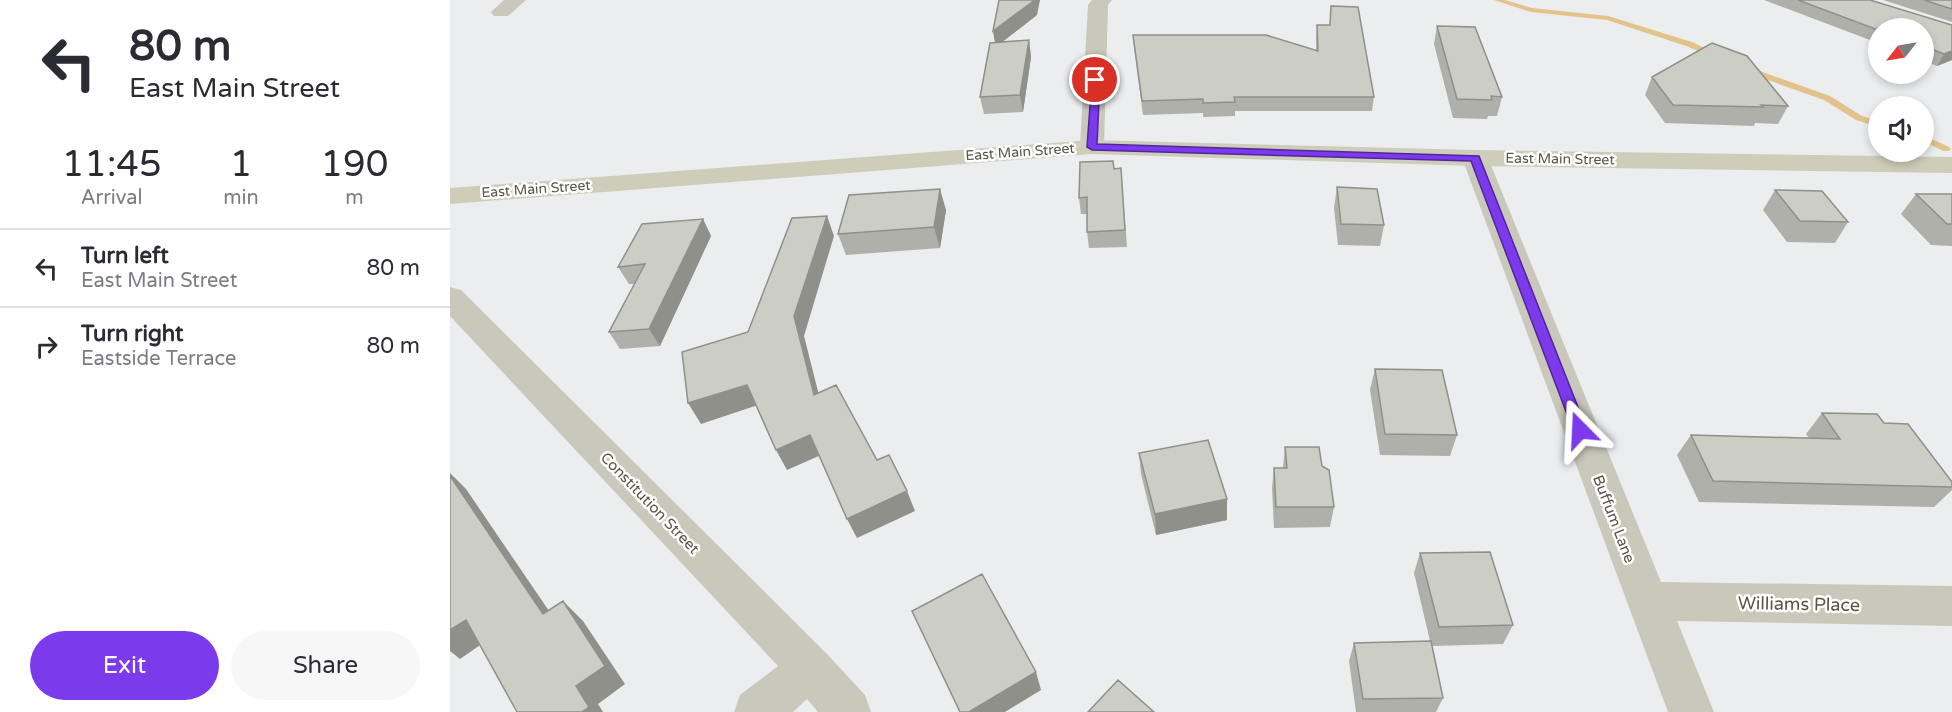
<!DOCTYPE html>
<html lang="en">
<head>
<meta charset="utf-8">
<style>
  body { margin:0; font-family:"Varela Round",sans-serif; background:#f7f7f7; color:#2b2b33; height:100vh; display:flex; flex-direction:column; font-size:22px; white-space:nowrap }
  * { box-sizing:border-box; margin:0 }
  p { font-size:20px; color:#7c7c81 }
  .icon { flex:none; width:33px; height:33px; fill:none; stroke:currentColor; stroke-width:2; stroke-linecap:round; stroke-linejoin:round }
  .map { position:relative; flex:1; overflow:hidden }
  .drawer { display:flex; flex-direction:column; background:#fff; width:450px }
  .drawer>* { flex:none }
  .guide { background:#fff; color:#2b2b33; overflow:hidden }
  .needle { width:39px; rotate:239deg }
  .tools { position:absolute; left:1418px; top:18px; display:grid; gap:12px }
  .tools a { display:grid; place-items:center; width:66px; height:66px; border-radius:50%; background:#fff; box-shadow:0 3px 9px #0003; font-size:30px }
  .pin { position:absolute; display:grid; place-items:center; width:51px; height:51px; color:#fff; margin:-26px; border:3px solid #fff; border-radius:50%; box-shadow:0 2px 6px #0007 }
  .me { position:absolute; width:66px; margin:-33px; rotate:339deg; stroke-linejoin:round; filter:drop-shadow(0 0 4px #0008) }
  .turn { display:flex; align-items:center; gap:21px; height:126px; padding:0 30px; font-size:27px }
  .turn .icon { width:78px; height:78px; stroke-width:2.5 }
  .turn b { display:block; font-size:42px; line-height:51px }
  .eta { display:flex; justify-content:space-evenly; align-items:center; height:102px; text-align:center }
  .eta b { font-size:36px; font-weight:600; line-height:42px }
  .primary-button { display:flex; gap:12px; margin-top:auto; padding:12px 30px }
  .primary-button a { flex:1; height:69px; border-radius:36px; background:#7c3aed; color:#fff; font-size:24px; font-weight:600; line-height:69px; text-align:center }
  .primary-button a+a { background:#f7f7f7; color:#2b2b33 }
  ul { padding:0; list-style:none }
  li { display:flex; align-items:center; gap:18px; height:78px; padding:0 30px; border-top:2px solid #e1e1e2 }
  li div { flex:1 }
  li b { display:block; font-size:22px }
  li em { font-style:normal }
  main { display:flex; flex:1; min-height:0 }
  .map>svg:first-child { display:block }
</style>
</head>
<body>
<main>
<section class="drawer">
<div class="guide">
<div class="turn"><svg class="icon" aria-label="left" viewBox="0 0 24 24"><path d="M17 20v-9H6M10 6l-5 5 5 5"/></svg><div><b>80 m</b>East Main Street</div></div>
</div>
<div class="eta">
<div><b>11:45</b><p>Arrival</p></div>
<div><b>1</b><p>min</p></div>
<div><b>190</b><p>m</p></div>
</div>
<ul>
<li><svg class="icon" aria-label="left" viewBox="0 0 24 24"><path d="M17 20v-9H6M10 6l-5 5 5 5"/></svg><div><b>Turn left</b><p>East Main Street</p></div><em>80 m</em></li>
<li><svg class="icon" aria-label="right" viewBox="0 0 24 24"><path d="M7 20v-9h11M14 6l5 5-5 5"/></svg><div><b>Turn right</b><p>Eastside Terrace</p></div><em>80 m</em></li>
</ul>
<div class="primary-button"><a>Exit</a><a>Share</a></div>
</section>
<div class="map">
<svg width="1502" height="712" viewBox="0 0 1502 712">
  <rect width="100%" height="100%" fill="#ebedee"/>
  <g fill="none" stroke-linecap="round" stroke-linejoin="round">
    <path fill="#e3c38c" fill-rule="evenodd" d="M 1044,0 L 1055,0 L 1082,8 L 1158,16 L 1242,42 L 1270,55 L 1263,57 L 1236,46 L 1157,20 L 1081,12 Z
      M 1298,69 L 1304,69 L 1380,96 L 1412,116 L 1428,121 L 1428,127 L 1406,120 L 1374,100 L 1298,73 Z
      M 1473,135 L 1499,147 L 1501,149 L 1499,151 L 1493,151 L 1473,141 Z"/>
    <path fill="#cac8bb" fill-rule="evenodd" d="M 54,0 L 76,0 L 58,16 L 44,16 L 41,12 Z
      M 642,0 L 662,0 L 658,5 L 654,147 L 651,152 L 642,154 L 633,152 L 630,147 L 638,5 Z
      M 1025,150 L 1034,153 L 1038,158 L 1211,582 L 1502,586 L 1502,626 L 1227,621 L 1264,712 L 1218,712 L 1012,158 L 1016,153 Z
      M 0,287 L 11,290 L 376,653 L 415,695 L 421,712 L 368,712 L 357,699 L 343,712 L 284,712 L 290,695 L 328,666 L 0,316 Z"/>
    <path fill="#cecdba" fill-rule="evenodd" d="M 642,140 L 1025,150 L 1502,157 L 1502,173 L 1025,166 L 642,154 L 0,204 L 0,188 Z"/>
  </g>
  <path fill="#afb0a9" d="M 1314,0 L 1420,0 L 1502,25 L 1502,60 L 1487,66 L 1473,60 L 1473,28 L 1428,28 L 1428,43 Z
    M 1433,0 L 1502,0 L 1502,22 Z
    M 881,6 L 924,97 L 922,111 L 785,111 L 785,116 L 753,117 L 753,113 L 693,115 L 684,48 L 683,35 L 866,50 L 866,38 L 867,25 L 880,25 Z
    M 587,15 L 552,42 L 579,40 L 581,57 L 573,112 L 534,114 L 530,97 L 545,43 L 543,31 Z
    M 987,26 L 1052,97 L 1047,116 L 1038,116 L 1037,119 L 1003,118 L 984,44 Z
    M 1202,77 L 1338,106 L 1328,124 L 1305,123 L 1304,126 L 1215,123 L 1195,95 Z
    M 671,168 L 677,247 L 639,248 L 637,232 L 637,214 L 631,214 L 629,198 L 664,169 Z
    M 887,187 L 934,225 L 930,246 L 888,245 L 884,208 Z
    M 1325,190 L 1398,222 L 1385,243 L 1337,242 L 1313,210 Z
    M 1466,194 L 1502,194 L 1502,246 L 1481,245 L 1451,214 Z
    M 496,210 L 490,248 L 396,255 L 388,234 Z
    M 253,219 L 261,236 L 210,346 L 170,349 L 159,332 L 185,284 L 179,284 L 168,267 Z
    M 925,369 L 1007,435 L 1000,456 L 930,455 L 920,390 Z
    M 1372,413 L 1434,423 L 1502,482 L 1502,490 L 1484,507 L 1249,502 L 1227,455 L 1241,435 L 1359,438 L 1356,434 Z
    M 835,447 L 872,466 L 884,507 L 880,527 L 824,528 L 822,488 L 824,468 L 833,468 Z
    M 689,453 L 777,520 L 706,535 L 691,474 Z
    M 970,553 L 1063,625 L 1053,644 L 982,646 L 993,698 L 986,712 L 906,712 L 899,661 L 904,643 L 980,641 L 964,573 Z"/>
  <path fill="#8f908a" d="M 585,0 L 590,0 L 587,15 L 546,47 L 543,31 Z
    M 579,40 L 581,57 L 573,112 L 570,95 Z
    M 1502,51 L 1502,60 L 1487,66 L 1494,54 Z
    M 490,189 L 496,210 L 490,248 L 484,227 Z
    M 377,216 L 384,236 L 354,336 L 374,415 L 364,395 L 344,316 Z
    M 253,219 L 261,236 L 210,346 L 199,329 Z
    M 297,385 L 308,405 L 251,424 L 238,403 Z
    M 360,435 L 371,455 L 337,470 L 326,450 Z
    M 0,473 L 16,489 L 114,633 L 93,614 L 0,476 Z
    M 457,491 L 465,511 L 407,538 L 397,519 Z
    M 777,499 L 777,520 L 706,535 L 705,514 Z
    M 113,601 L 133,621 L 175,684 L 148,704 L 153,712 L 132,712 L 126,686 Z
    M 16,620 L 39,639 L 10,659 L 0,651 L 0,630 Z
    M 586,672 L 591,690 L 555,712 L 519,712 Z"/>
  <path fill="#cccdc5" stroke="#8f908a" stroke-width="1.5" d="M 549,0 L 585,0 L 543,31 Z
    M 1348,0 L 1420,0 L 1502,25 L 1502,51 L 1494,54 L 1473,46 L 1473,28 L 1428,28 L 1428,30 Z
    M 1474,0 L 1502,0 L 1502,9 Z
    M 881,6 L 908,7 L 924,97 L 784,97 L 785,102 L 753,103 L 753,99 L 692,101 L 683,35 L 816,35 L 868,51 L 867,25 L 880,25 Z
    M 987,26 L 1025,27 L 1052,97 L 1041,96 L 1042,100 L 1007,99 Z
    M 579,40 L 570,95 L 530,97 L 540,43 Z
    M 1262,43 L 1297,56 L 1338,106 L 1311,105 L 1313,107 L 1223,105 L 1202,77 Z
    M 663,161 L 664,169 L 671,168 L 675,230 L 637,232 L 637,197 L 629,198 L 630,162 Z
    M 887,187 L 927,189 L 934,225 L 891,224 Z
    M 490,189 L 484,227 L 388,234 L 399,195 Z
    M 1325,190 L 1372,191 L 1398,222 L 1350,221 Z
    M 1466,194 L 1502,194 L 1502,224 L 1497,224 Z
    M 377,216 L 344,316 L 364,395 L 386,385 L 427,460 L 439,455 L 457,491 L 397,519 L 360,435 L 326,450 L 297,385 L 238,403 L 232,352 L 298,332 L 342,218 Z
    M 253,219 L 199,329 L 159,332 L 195,264 L 168,267 L 192,224 Z
    M 925,369 L 992,370 L 1007,435 L 935,434 Z
    M 1372,413 L 1427,414 L 1434,423 L 1458,424 L 1502,482 L 1502,487 L 1263,481 L 1241,435 L 1390,439 Z
    M 758,440 L 777,499 L 705,514 L 689,453 Z
    M 835,447 L 869,447 L 872,466 L 879,470 L 884,507 L 826,507 L 824,468 L 837,468 Z
    M 0,476 L 93,614 L 113,601 L 155,666 L 126,686 L 139,707 L 132,712 L 67,712 L 16,620 L 0,630 Z
    M 1040,552 L 1063,625 L 989,627 L 970,553 Z
    M 532,574 L 586,672 L 519,712 L 510,712 L 462,611 Z
    M 981,641 L 993,698 L 913,699 L 904,643 Z
    M 668,680 L 704,712 L 638,712 Z"/>
  <path fill="#7c3aed" stroke="#51269a" stroke-width="1.5" d="M 642,78 L 650,80 L 647,144 L 1029,156 L 1137,430 L 1135,434 L 1125,434 L 1123,430 L 1021,161 L 642,150 L 637,147 Z"/>
  <g text-anchor="middle" dominant-baseline="central" stroke-width="5" stroke-linejoin="round" paint-order="stroke">
    <g font-size="14" fill="#575545" stroke="#fff">
      <text transform="translate(570 152) rotate(-4)">East Main Street</text>
      <text transform="translate(1110 159) rotate(1)">East Main Street</text>
      <text transform="translate(86 189) rotate(-4)">East Main Street</text>
    </g>
    <g font-size="15" fill="#575545" stroke="#fff">
      <text transform="translate(200 503) rotate(46)">Constitution Street</text>
      <text transform="translate(1164 519) rotate(69)">Buffum Lane</text>
    </g>
    <g font-size="18" fill="#575545" stroke="#fff">
      <text transform="translate(1349 604) rotate(1)">Williams Place</text>
    </g>
  </g>
</svg>
<div class="tools">
<a><svg class="needle" viewBox="-14 -14 28 28"><path d="M0-13l5 13h-10z" fill="#e53935"/><path d="M0 13l5-13h-10z" fill="#7c7c81"/></svg></a>
<a><svg class="icon" aria-label="sound" viewBox="0 0 24 24"><path d="M4 9h4l5-4v14l-5-4H4zM17 9q2 3 0 6"/></svg></a>
</div>
<div class="pin" style="left:645px;top:80px;background:#d93025"><svg class="icon" aria-label="arrive" viewBox="0 0 24 24"><path d="M6 21V4h12l-3 4 3 4H6"/></svg></div>
<svg class="me" style="left:1130px;top:430px" viewBox="-20 -20 40 40"><path d="M0-17L14 15 0 8-14 15z" fill="#7c3aed" stroke="#fff" stroke-width="4"/></svg>
</div>
</main>
</body>
</html>
